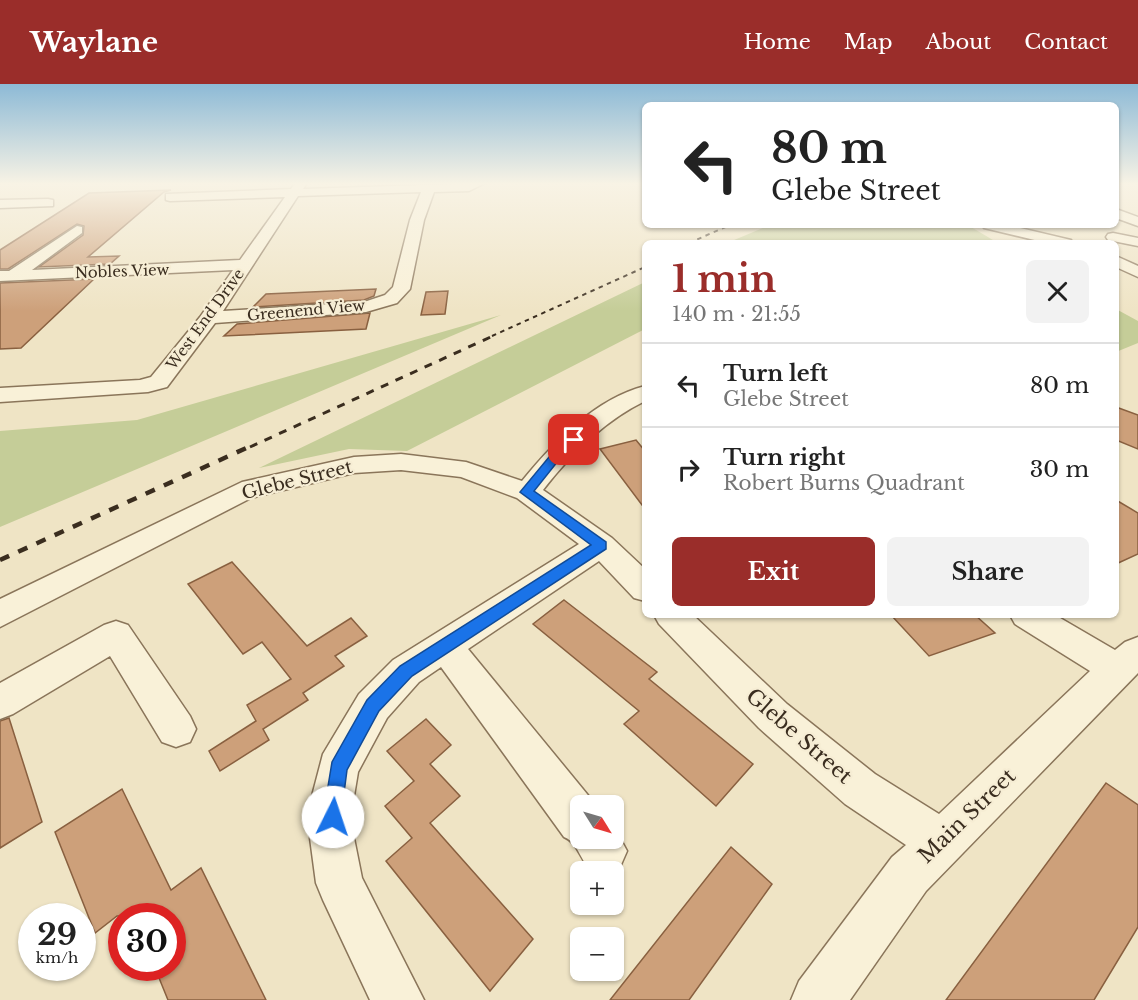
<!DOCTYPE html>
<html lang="en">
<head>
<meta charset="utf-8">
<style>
  body { margin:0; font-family:"Libre Baskerville",serif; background:#f2f2f2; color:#222; height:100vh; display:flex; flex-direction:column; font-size:22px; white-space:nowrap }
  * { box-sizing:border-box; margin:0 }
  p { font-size:20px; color:#767676 }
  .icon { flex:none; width:33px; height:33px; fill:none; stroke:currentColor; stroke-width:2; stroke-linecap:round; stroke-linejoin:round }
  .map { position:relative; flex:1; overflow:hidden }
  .details { position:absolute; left:642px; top:156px; width:477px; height:378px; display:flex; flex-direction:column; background:#fff; border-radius:9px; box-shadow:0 2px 4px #0004 }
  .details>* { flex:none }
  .banner { position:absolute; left:642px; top:18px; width:477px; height:126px; border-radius:9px; box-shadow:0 2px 4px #0004; background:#fff; color:#222; overflow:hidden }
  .needle { width:39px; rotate:127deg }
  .fabs { position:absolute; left:570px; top:711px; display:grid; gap:12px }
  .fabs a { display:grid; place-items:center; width:54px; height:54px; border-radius:9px; background:#fff; box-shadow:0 2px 4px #0004; font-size:30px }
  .speed { position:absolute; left:18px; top:819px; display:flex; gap:12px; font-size:30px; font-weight:700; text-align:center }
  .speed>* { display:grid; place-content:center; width:78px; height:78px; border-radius:50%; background:#fff; box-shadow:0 2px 4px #0004; line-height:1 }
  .speed small { font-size:15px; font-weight:400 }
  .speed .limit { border:9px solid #d22; background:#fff; color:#111 }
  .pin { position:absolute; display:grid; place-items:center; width:51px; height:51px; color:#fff; margin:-26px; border-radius:12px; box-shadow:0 3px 9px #0006 }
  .me { position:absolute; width:66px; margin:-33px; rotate:4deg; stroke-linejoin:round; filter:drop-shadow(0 0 4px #0008) }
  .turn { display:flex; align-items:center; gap:21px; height:126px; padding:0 30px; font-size:27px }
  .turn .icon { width:78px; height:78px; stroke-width:2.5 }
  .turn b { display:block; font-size:42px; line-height:51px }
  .round { display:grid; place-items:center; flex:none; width:63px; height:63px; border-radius:9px; background:#f2f2f2 }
  .overview { display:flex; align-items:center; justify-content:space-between; height:102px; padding:0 30px }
  h1 { font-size:36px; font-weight:700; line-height:45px; color:#9a2d2a }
  .cta { display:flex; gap:12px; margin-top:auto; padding:12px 30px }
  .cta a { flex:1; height:69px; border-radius:9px; background:#9a2d2a; color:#fff; font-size:24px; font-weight:700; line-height:69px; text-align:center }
  .cta a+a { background:#f2f2f2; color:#222 }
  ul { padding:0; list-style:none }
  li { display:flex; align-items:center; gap:18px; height:84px; padding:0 30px; border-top:2px solid #e0e0e0 }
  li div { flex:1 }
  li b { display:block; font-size:22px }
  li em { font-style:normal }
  header { display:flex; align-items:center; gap:36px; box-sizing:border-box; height:84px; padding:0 30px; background:#9a2d2a; color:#fff }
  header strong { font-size:28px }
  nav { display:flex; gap:33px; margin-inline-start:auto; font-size:21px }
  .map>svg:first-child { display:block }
</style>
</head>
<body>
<header>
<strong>Waylane</strong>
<nav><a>Home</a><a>Map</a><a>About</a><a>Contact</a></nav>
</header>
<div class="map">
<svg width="1138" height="916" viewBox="0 0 1138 916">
  <rect width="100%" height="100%" fill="#efe4c5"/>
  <path fill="#c5cd98" d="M 770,141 L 962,141 L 971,143 L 998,159 L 727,159 Z
    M 645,198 L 645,245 L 407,367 L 349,365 L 259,384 Z
    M 1116,225 L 1138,237 L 1138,259 L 1116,268 Z
    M 501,231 L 0,443 L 0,347 L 137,336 Z"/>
  <path fill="#cda07a" stroke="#896040" stroke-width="1.5" d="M 171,106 L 164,108 L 88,173 L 119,172 L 110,180 L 39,183 L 83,151 L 84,142 L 77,140 L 8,185 L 0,185 L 0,166 L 89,109 Z
    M 94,195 L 21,264 L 0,265 L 0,199 Z
    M 376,205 L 374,212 L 364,216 L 253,223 L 266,210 Z
    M 448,207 L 445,230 L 421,231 L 426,208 Z
    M 370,229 L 366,245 L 224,252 L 237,240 Z
    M 1116,323 L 1138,331 L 1138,365 L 1116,356 Z
    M 636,356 L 645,367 L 645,425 L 600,365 Z
    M 1116,416 L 1138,429 L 1138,470 L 1116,480 Z
    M 232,478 L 307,562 L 351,534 L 367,552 L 335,572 L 344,582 L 303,609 L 308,616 L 263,645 L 269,656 L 220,687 L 209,667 L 256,637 L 247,621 L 291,595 L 262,558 L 243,570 L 188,500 Z
    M 564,516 L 657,588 L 649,595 L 753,680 L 716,722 L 624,640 L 639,627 L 533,540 Z
    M 891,531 L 975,531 L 995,549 L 929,572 Z
    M 9,634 L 42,738 L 0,764 L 0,637 Z
    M 426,635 L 451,661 L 430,680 L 460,712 L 430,739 L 533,855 L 490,907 L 386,777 L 412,754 L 385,722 L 414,697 L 387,667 Z
    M 1106,699 L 1138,721 L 1138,843 L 1094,916 L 946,916 Z
    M 122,705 L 171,806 L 201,784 L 266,916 L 168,916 L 155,884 L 172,884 L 172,832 L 117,832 L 95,849 L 55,748 Z
    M 731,763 L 772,800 L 689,916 L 610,916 Z"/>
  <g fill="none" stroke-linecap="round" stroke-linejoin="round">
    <g stroke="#8a755a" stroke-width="3">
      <path id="minor" d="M 295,99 L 307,99 L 303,105 L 485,99 L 469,107 L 434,108 L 424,136 L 410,205 L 397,219 L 366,228 L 215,239 L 167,303 L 148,308 L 0,318 L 0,304 L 140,296 L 151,293 L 200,233 L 233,186 L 0,197 L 0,187 L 9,187 L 77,142 L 82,143 L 82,149 L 32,186 L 240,176 L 285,113 L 170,117 L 166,116 L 166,110 L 291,105 ZM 421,108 L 410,136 L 393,203 L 385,211 L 364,218 L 223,227 L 298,112 Z
        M 48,115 L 53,116 L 53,122 L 0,124 L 0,116 Z
        M 1116,125 L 1138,133 L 1138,142 L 1116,134 Z
        M 982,141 L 1007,141 L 1071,156 L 1073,159 L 1047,159 L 984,144 Z
        M 1113,149 L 1138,154 L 1138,162 L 1108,156 L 1106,153 L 1108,150 Z
        M 1116,172 L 1138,182 L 1138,193 L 1116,183 Z
        M 645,302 L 645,317 C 604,337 571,370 543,406 L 612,454 L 645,485 L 645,517 L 634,514 L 599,477 L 468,565 L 596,721 L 580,722 L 580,754 L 614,754 L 614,743 L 627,767 L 620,783 C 577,801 587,762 564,753 L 441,583 L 419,598 L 387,634 L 358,688 L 354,712 L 354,754 L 362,794 L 424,916 L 370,916 L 323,816 L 316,799 L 310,754 L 312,712 L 323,670 L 359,610 L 393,576 L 579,460 L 517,414 L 461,393 L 401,386 L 354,389 L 251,414 L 0,543 L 0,515 L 242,398 L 354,373 L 401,370 L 466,378 L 522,397 C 554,358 595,315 645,302 Z
        M 654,531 L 693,531 L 787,620 L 875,690 L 939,730 L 1090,587 L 1015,540 L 1010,531 L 1055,531 L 1115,566 L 1125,558 L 1138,553 L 1138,589 L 926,807 L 850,916 L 791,916 L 799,897 L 892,773 L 906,761 L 845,720 L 759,644 L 659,540 Z
        M 116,537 L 128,541 L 190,632 L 196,645 L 190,658 L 176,663 L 162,658 L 110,572 L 13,630 L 0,635 L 0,599 L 104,541 Z"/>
    </g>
    <use href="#minor" fill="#f9f1d8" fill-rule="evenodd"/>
    <path stroke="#3a2d1f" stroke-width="2" stroke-dasharray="4.5 4.5" stroke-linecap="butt" d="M 689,159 L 730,141
      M 492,252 L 645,183"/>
    <path stroke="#3a2d1f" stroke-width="3" stroke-dasharray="8 8" stroke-linecap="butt" d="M 250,363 L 495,251"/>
    <path stroke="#3a2d1f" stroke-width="4.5" stroke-dasharray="10 10" stroke-linecap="butt" d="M 0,476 L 253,361"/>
  </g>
  <linearGradient id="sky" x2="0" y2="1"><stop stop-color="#8dbad6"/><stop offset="0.44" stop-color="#f8f3e5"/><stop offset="1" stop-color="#f8f3e5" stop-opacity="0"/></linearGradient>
  <rect width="1138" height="227" fill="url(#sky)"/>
  <path fill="#1a73e8" stroke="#114b97" stroke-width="1.5" d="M 574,353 L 578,354 L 578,359 L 562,372 L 534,407 L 606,458 L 606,465 L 412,592 L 379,627 L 347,686 L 340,740 L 333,743 L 325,740 L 323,733 L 332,678 L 367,616 L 400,582 L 591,461 L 520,408 L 554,367 Z"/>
  <g text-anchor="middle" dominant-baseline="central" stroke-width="4.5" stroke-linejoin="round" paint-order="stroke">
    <g font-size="15" fill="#3a2d1f" stroke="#f6edd4">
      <text transform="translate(122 187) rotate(-2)">Nobles View</text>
      <text transform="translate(306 226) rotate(-5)">Greenend View</text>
      <text transform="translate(205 235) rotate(-54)">West End Drive</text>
    </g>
    <g font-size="18" fill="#3a2d1f" stroke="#f6edd4">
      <text transform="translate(297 396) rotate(-14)">Glebe Street</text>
    </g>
    <g font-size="21" fill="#3a2d1f" stroke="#f6edd4">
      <text transform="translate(799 652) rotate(41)">Glebe Street</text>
      <text transform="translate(967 732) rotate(-44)">Main Street</text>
    </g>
  </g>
</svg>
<div class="fabs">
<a><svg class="needle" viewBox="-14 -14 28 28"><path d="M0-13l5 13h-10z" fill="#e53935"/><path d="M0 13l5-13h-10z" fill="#767676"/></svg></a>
<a>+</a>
<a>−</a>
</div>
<div class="speed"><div>29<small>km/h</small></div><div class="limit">30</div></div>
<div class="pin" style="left:574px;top:356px;background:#d93025"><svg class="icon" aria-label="arrive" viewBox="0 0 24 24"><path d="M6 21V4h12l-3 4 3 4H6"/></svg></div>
<svg class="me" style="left:333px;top:733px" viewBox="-20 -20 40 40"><circle r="19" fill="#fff"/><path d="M0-13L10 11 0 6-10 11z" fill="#1a73e8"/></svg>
<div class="banner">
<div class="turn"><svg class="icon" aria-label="left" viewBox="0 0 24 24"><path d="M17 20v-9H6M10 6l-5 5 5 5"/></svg><div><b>80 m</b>Glebe Street</div></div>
</div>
<section class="details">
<div class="overview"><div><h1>1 min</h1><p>140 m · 21:55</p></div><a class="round"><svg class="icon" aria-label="close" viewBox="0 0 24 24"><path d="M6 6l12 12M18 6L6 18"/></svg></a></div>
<ul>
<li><svg class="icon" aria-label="left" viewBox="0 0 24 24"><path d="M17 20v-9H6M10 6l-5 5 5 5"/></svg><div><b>Turn left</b><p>Glebe Street</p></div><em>80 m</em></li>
<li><svg class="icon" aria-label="right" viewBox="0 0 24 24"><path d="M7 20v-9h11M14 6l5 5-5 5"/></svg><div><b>Turn right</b><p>Robert Burns Quadrant</p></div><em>30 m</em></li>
</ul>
<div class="cta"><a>Exit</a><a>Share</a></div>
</section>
</div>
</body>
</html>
